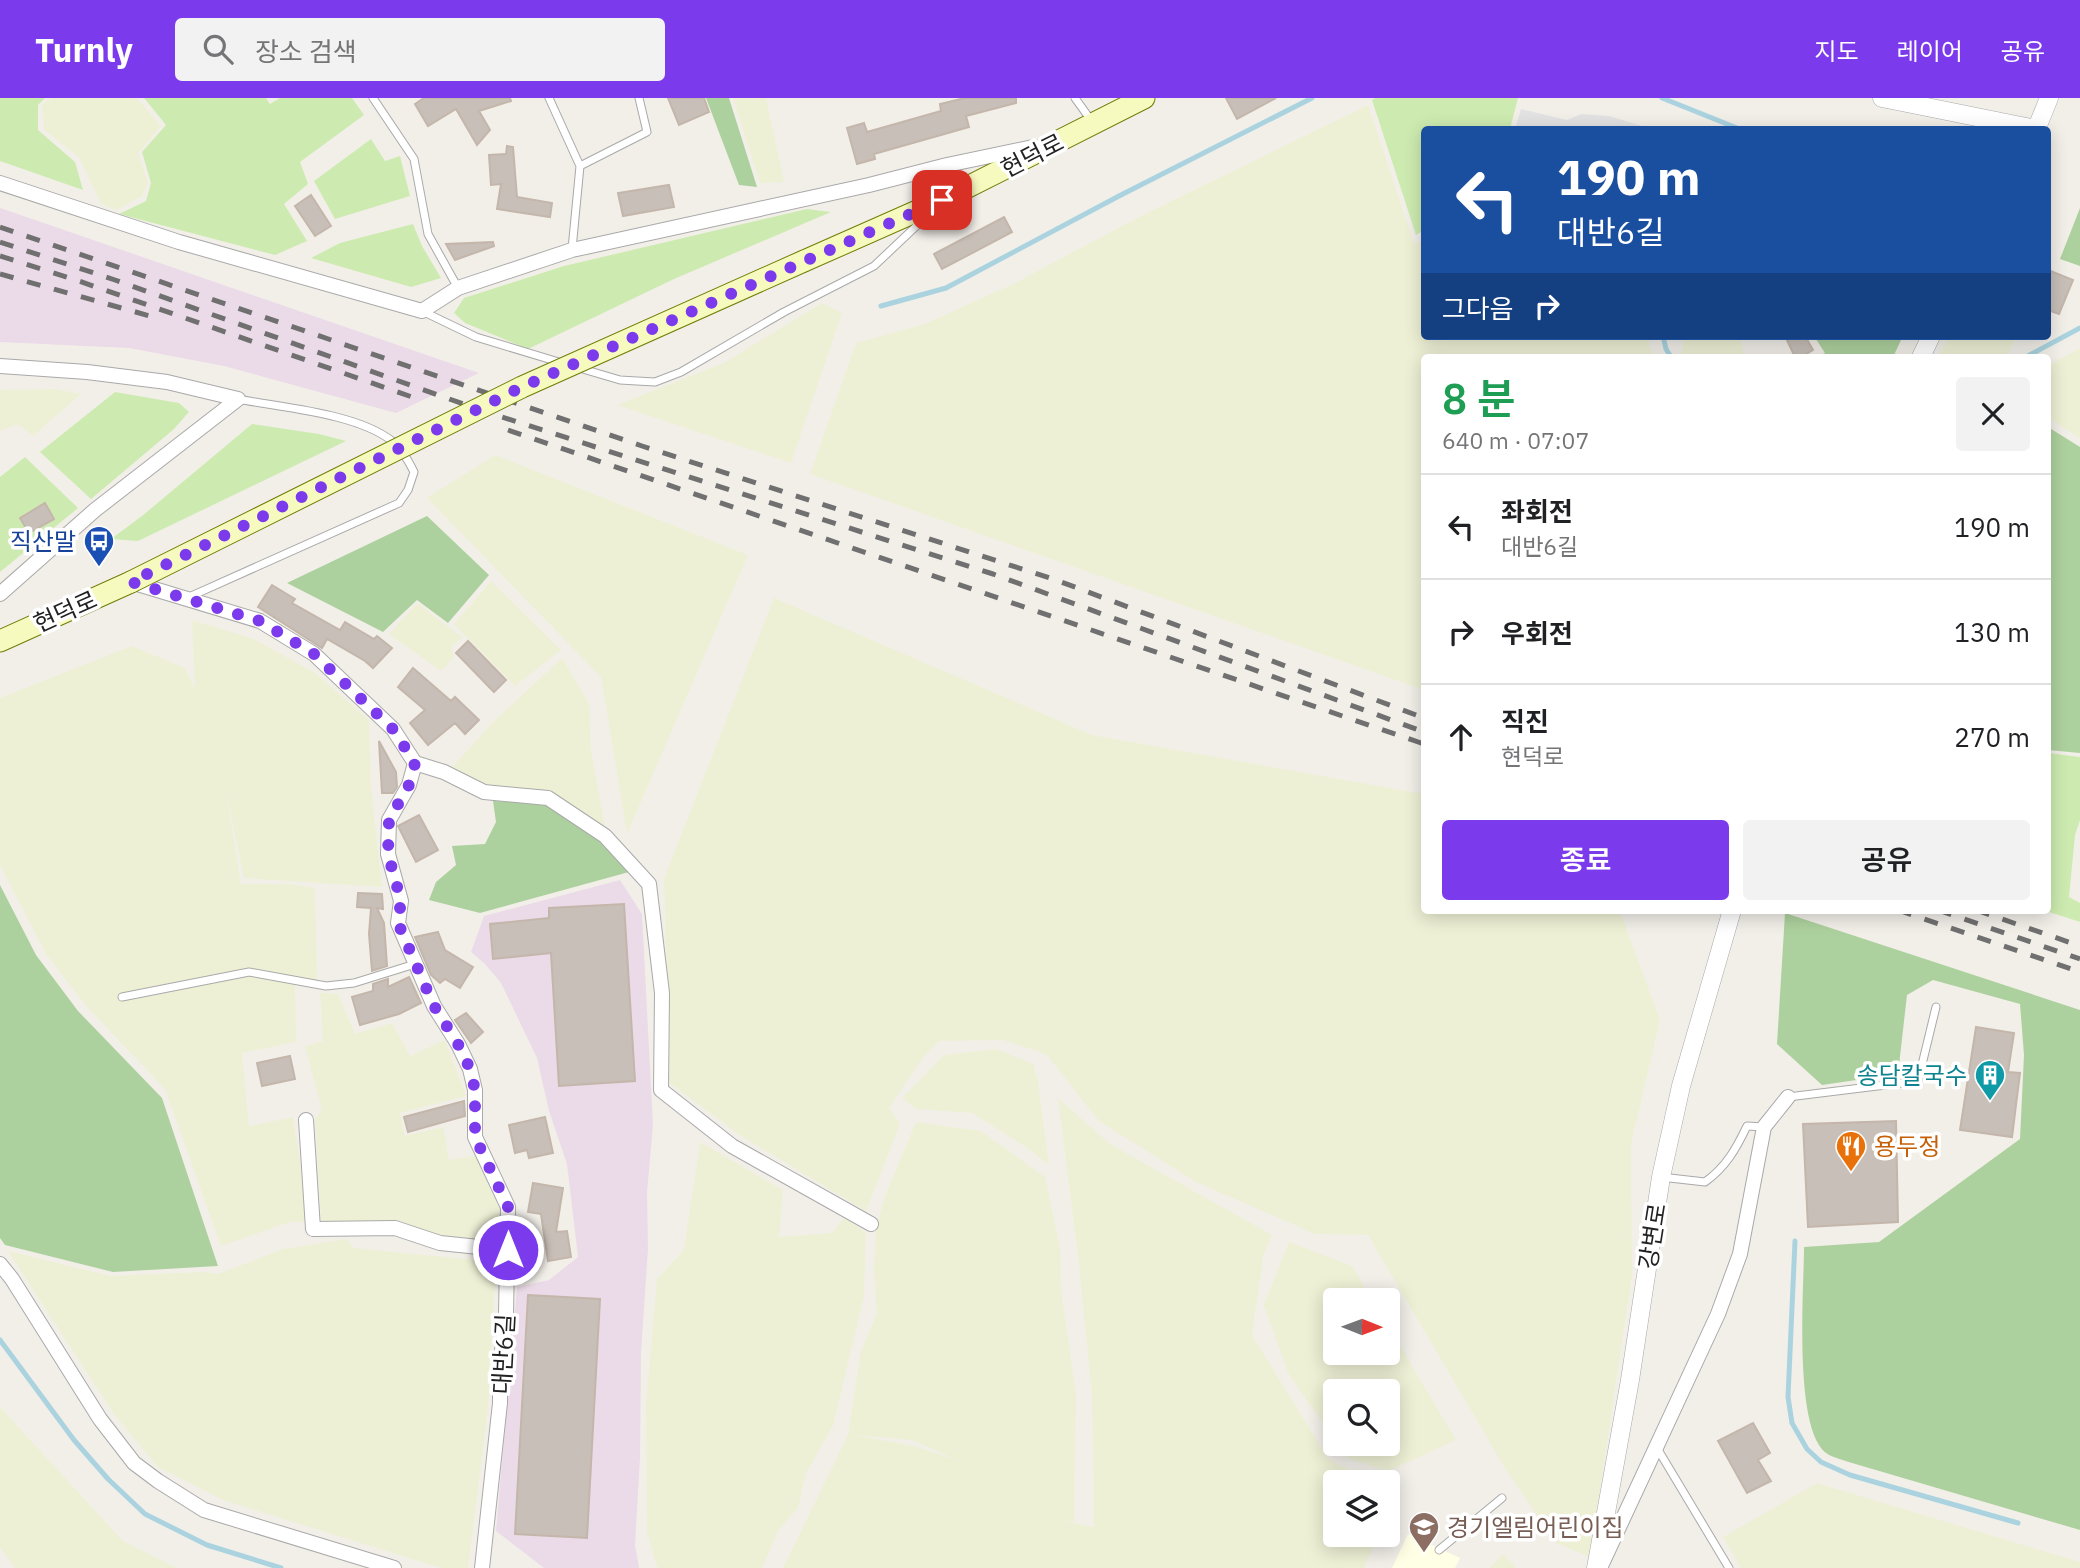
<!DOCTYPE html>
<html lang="ko">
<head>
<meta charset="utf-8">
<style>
  body { margin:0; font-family:"IBM Plex Sans","Noto Sans KR",sans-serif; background:#f2f2f2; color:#202124; height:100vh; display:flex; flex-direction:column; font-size:26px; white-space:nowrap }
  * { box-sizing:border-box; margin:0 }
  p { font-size:23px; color:#757577 }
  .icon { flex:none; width:38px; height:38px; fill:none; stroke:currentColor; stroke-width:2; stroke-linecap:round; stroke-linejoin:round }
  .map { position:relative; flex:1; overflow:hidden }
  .panel { position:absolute; left:1421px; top:256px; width:630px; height:560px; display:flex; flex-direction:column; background:#fff; border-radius:7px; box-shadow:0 4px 18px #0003 }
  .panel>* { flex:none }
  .top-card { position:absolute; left:1421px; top:28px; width:630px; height:214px; border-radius:7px; box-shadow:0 4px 18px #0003; background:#1a4fa0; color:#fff; overflow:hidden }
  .needle { width:46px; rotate:91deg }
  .fabs { position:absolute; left:1323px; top:1190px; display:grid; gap:14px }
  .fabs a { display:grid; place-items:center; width:77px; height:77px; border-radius:7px; background:#fff; box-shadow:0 4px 18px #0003; font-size:35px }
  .pin { position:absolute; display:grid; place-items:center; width:60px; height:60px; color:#fff; margin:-30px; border-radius:14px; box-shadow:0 4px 10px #0006 }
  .me { position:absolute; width:77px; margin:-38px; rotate:0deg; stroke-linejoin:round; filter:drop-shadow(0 0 5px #0008) }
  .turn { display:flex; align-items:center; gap:24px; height:147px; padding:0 21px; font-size:32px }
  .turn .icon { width:91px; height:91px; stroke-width:2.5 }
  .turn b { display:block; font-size:49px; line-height:60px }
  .then { display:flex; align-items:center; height:66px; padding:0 21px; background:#0003; gap:14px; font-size:26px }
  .round { display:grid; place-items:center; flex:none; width:74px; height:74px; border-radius:7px; background:#f2f2f2 }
  .headline { display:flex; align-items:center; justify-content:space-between; height:119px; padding:0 21px }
  h1 { font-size:42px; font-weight:600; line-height:52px; color:#1e9e55 }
  .cta { display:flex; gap:14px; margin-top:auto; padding:14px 21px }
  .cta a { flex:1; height:80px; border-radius:7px; background:#7c3aed; color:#fff; font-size:28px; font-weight:600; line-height:80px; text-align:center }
  .cta a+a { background:#f2f2f2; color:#202124 }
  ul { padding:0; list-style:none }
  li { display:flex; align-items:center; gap:21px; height:105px; padding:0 21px; border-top:2px solid #e0e0e0 }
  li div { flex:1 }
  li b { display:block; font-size:26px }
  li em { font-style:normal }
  header { display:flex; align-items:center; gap:42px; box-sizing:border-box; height:98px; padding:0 35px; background:#7c3aed; color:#fff }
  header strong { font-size:33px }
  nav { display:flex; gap:38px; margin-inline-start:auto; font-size:24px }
  .search { width:490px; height:63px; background:#f2f2f2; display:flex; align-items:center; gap:18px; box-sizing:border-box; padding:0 24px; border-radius:7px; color:#757577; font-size:26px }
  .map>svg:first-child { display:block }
</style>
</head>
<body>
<header>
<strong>Turnly</strong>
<div class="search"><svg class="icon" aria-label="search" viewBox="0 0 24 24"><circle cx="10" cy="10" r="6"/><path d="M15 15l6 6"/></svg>장소 검색</div>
<nav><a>지도</a><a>레이어</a><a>공유</a></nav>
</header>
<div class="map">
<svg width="2080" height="1470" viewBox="0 0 2080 1470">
  <rect width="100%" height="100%" fill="#f2efe9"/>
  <path fill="#ebdbe8" d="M 0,110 L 9,113 L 479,275 L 396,315 L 224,268 L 129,250 L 0,244 Z
    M 620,782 L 642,816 L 653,1027 L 647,1094 L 648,1151 L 641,1255 L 640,1360 L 635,1447 L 639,1470 L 544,1470 L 496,1433 L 517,1189 L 549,1182 L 578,1159 L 567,1066 L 549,1013 L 537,960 L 501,885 L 485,866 L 471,854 L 484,818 Z"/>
  <path fill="#ffffe5" d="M 1408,1436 L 1460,1460 L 1455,1470 L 1392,1470 Z"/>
  <path fill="#eef0d5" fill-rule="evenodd" d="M 51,0 L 137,0 L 161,28 L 138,55 L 148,85 L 142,98 L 116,112 L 101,106 L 79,59 L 44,32 L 42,7 Z
    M 733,0 L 766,0 L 784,84 L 760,85 Z
    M 1368,7 L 1414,146 L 1424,141 L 1424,238 L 1649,238 L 1649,249 L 1656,259 L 1424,259 L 1424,592 L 810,376 L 856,245 L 925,226 L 1013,186 L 1139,119 Z
    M 822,205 L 842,215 L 791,365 L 617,307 L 724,265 Z
    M 1684,238 L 1740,238 L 1743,254 L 1746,259 L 1681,259 Z
    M 1950,238 L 2017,238 L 2007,256 L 2002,259 L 1938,259 Z
    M 2080,250 L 2080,340 L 2048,320 L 2048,268 Z
    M 55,291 L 81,296 L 33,338 L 18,326 L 0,333 L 0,292 Z
    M 495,357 L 748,457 L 627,736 L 601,579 L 427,400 Z
    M 491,483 L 561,552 L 515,588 L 454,526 Z
    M 774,500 L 1092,637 L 1424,696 L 1424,812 L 1616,812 L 1622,819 L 1660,922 L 1631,1046 L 1632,1177 L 1590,1459 L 1556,1445 L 1506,1372 L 1368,1137 L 1315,1136 L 1196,1084 L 1099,1023 L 1046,956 L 1003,942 L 939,943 L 921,962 L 889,1010 L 900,1026 L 866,1113 L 741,1038 L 670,985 L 664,781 Z
    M 417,505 L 462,539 L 451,550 L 454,559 L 441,573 L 389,536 Z
    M 192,522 L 254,541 L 315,575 L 369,622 L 371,690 L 382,789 L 244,780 L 225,689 L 241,786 L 290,786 L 315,790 L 317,886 L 295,887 L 296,944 L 242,955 L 249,1028 L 293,1019 L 302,1077 L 306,1124 L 290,1124 L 221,1148 L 165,991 L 88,910 L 46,856 L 0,767 L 0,600 L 132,548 L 185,570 L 195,592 Z
    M 562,560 L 589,606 L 591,653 L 605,729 L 550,693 L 489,689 L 452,669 L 495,622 Z
    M 320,895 L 338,896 L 355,936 L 392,925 L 410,958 L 445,942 L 466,998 L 400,1015 L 405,1038 L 443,1029 L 449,1062 L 475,1058 L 499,1110 L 500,1143 L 448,1140 L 400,1123 L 321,1123 L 315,1021 L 320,1015 L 321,1008 L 305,948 L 323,943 Z
    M 996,951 L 1033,966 L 1038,984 L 1049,1067 L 1026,1049 L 972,1015 L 916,1011 L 902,1000 L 944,957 Z
    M 1058,1000 L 1110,1046 L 1272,1137 L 1263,1159 L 1252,1237 L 1328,1361 L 1373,1384 L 1335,1384 L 1335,1437 L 1379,1437 L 1364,1470 L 783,1470 L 848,1337 L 861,1253 L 877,1216 L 874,1170 L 876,1131 L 884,1101 L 916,1024 L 981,1033 L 1045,1079 L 1060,1150 L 1061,1192 L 1076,1296 L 1074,1424 L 1063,1423 L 1094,1429 L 1092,1296 L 1079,1166 ZM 854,1337 L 912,1342 L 959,1363 L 914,1348 Z
    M 700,1044 L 783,1092 L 779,1139 L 832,1135 L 845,1119 L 866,1135 L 864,1198 L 833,1328 L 806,1375 L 798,1410 L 779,1431 L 762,1470 L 659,1470 L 657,1469 L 647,1434 L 646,1306 L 657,1181 L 684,1152 Z
    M 347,1141 L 353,1150 L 496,1164 L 488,1310 L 468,1470 L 441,1470 L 223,1402 L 158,1369 L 114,1316 L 8,1153 L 111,1178 L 201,1174 L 218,1176 L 283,1151 Z
    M 1289,1144 L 1352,1168 L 1372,1202 L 1335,1202 L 1335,1255 L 1388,1255 L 1388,1228 L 1456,1342 L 1388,1373 L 1347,1360 L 1337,1346 L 1388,1346 L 1388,1293 L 1335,1293 L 1335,1343 L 1288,1275 L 1264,1207 Z
    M 0,1309 L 123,1443 L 177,1470 L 15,1470 L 0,1450 Z
    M 1817,1385 L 2080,1464 L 2080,1470 L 1741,1470 L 1723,1439 Z
    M 1503,1456 L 1517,1470 L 1489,1470 Z"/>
  <path fill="#cdebb0" d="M 0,0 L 45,0 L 38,7 L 38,32 L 75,64 L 83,92 L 0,63 Z
    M 144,0 L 266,0 L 270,6 L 280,0 L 352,0 L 364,17 L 300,64 L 308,86 L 284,106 L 307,143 L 275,157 L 119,116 L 146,103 L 151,85 L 142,54 L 166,27 Z
    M 1375,0 L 1518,0 L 1510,31 L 1424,32 L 1424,132 L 1416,137 L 1372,2 Z
    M 371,41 L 385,63 L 400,58 L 410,98 L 335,121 L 314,83 Z
    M 807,111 L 831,114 L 674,181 L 528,251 L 465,225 L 454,215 L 464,200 L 564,168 Z
    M 413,126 L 422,148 L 441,180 L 411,189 L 311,160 L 340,145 Z
    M 115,294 L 179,305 L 189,314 L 174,331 L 91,401 L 40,354 Z
    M 252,326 L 319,336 L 346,343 L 138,443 L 111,441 L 142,418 Z
    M 25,359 L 78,410 L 0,474 L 0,379 Z
    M 2048,655 L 2080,659 L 2080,722 L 2075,737 L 2069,799 L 2080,805 L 2080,824 L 2043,812 L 2048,812 Z"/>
  <path fill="#add19e" d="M 706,0 L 729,0 L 757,89 L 739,87 Z
    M 2080,110 L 2080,168 L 2060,161 Z
    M 1814,238 L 1903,238 L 1893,259 L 1817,259 L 1825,255 Z
    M 2048,329 L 2080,349 L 2080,655 L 2048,652 Z
    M 427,418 L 489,477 L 448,525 L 417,502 L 383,534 L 287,485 Z
    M 493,703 L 545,705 L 603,744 L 629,774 L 480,815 L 429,802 L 436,784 L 456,767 L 452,748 L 485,746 L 496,724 Z
    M 0,787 L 36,857 L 78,913 L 162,1000 L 218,1168 L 113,1174 L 5,1147 L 0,1140 Z
    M 1785,815 L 2080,912 L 2080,1432 L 1852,1365 C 1844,1362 1833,1360 1826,1355 C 1793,1330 1804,1190 1804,1149 L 1879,1144 L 2020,1041 L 2024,957 L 2020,906 L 1933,882 L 1907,897 L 1898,976 L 1822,987 L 1777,946 Z"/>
  <path fill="#e2e2e2" d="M 1521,11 L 1567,22 L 1581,16 L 1609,18 L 1652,31 L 1515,31 Z"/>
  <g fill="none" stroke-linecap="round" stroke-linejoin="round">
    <path stroke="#aad3df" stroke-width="5" d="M 1662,0 L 1742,32
      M 881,208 L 946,190 L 1119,98 L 1312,0
      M 1663,238 L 1666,251 L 1671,259
      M 2026,259 L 2080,230
      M 1795,1143 L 1788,1299 L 1792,1325 L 1807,1351 L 1821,1364 L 1850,1377 L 2018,1425
      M 0,1242 L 74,1342 L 108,1381 L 145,1416 L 207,1447 L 281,1470"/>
  </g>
  <path fill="#c7bfb8" stroke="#c4b6ab" stroke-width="2" d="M 424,0 L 510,0 L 511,3 L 479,13 L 490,32 L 477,47 L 456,11 L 428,28 L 415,6 Z
    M 668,0 L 704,0 L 709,14 L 679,27 Z
    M 965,0 L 1016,0 L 1016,5 L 966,18 L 969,29 L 874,56 L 875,61 L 857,66 L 847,30 L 864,25 L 867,34 L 941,13 L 940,6 Z
    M 1226,0 L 1276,0 L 1237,21 Z
    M 507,48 L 513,49 L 517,99 L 552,105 L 550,119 L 497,111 L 501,86 L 491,87 L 489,57 L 506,56 Z
    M 669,87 L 674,109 L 623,118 L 618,95 Z
    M 311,97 L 331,128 L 315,138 L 295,108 Z
    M 1004,119 L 1012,134 L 942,171 L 934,156 Z
    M 493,144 L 494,148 L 455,162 L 446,146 Z
    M 2048,172 L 2073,182 L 2059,216 L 2048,212 Z
    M 1785,238 L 1805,238 L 1813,252 L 1801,259 L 1795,259 Z
    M 45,405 L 54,421 L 29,435 L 20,420 Z
    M 272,487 L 295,501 L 292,505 L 340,532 L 345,524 L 374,541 L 377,538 L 392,550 L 373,570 L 365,563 L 327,541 L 322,550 L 258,509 Z
    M 468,543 L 506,582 L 494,594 L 456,555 Z
    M 413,570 L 451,603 L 455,599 L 479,622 L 465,636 L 455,625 L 428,647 L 410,625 L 425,612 L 398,589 Z
    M 379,643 L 396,674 L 397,689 L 393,695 L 382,695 Z
    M 419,717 L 438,752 L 416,764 L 398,728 Z
    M 358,795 L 382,796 L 383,811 L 377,810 L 384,825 L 387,868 L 372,873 L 369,836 L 371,810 L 357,809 Z
    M 624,806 L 635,983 L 559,988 L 551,855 L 493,861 L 490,826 L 549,820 L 549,810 Z
    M 438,834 L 445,852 L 473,869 L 460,890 L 445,881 L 440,885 L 431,877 L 415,839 Z
    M 409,879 L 421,905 L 399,916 L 360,927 L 352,899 L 373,893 L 373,886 L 388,881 L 388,889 Z
    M 466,915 L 483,934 L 471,945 L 455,922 Z
    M 1976,929 L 2014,935 L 2008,974 L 2020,975 L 2012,1039 L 1960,1032 Z
    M 290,958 L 295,981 L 262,988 L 257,965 Z
    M 464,1003 L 465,1018 L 408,1034 L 404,1019 Z
    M 545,1019 L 553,1055 L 529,1060 L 527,1052 L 515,1055 L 509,1027 Z
    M 1896,1023 L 1898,1124 L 1808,1129 L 1803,1026 Z
    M 533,1085 L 563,1090 L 556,1134 L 567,1133 L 571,1159 L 548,1163 L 541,1116 L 528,1114 Z
    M 528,1197 L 600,1201 L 587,1440 L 515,1436 Z
    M 1753,1325 L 1770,1355 L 1758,1362 L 1771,1383 L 1747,1395 L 1718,1343 Z"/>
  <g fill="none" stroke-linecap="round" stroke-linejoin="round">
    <g stroke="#a9a9a9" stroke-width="9">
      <path id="service" d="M 373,0 L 414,61 L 428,136 L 458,190
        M 549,0 L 580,68 L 572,151
        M 1075,0 L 1093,25
        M 580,68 L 647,34 L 639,0
        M 422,213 L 476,239 L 562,265
        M 576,269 L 620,282 L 637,283 L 655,284 L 681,274 L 784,214 L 874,168 L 929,116
        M 189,499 L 399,405 L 408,392 L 414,374 C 408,362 402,351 392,343 C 356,315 283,310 238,301
        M 122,899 L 249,874 L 326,888 L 354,885 L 415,866
        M 1788,999 L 1918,983 L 1936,909
        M 1661,1079 L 1705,1084 C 1726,1069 1736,1051 1747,1028 L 1764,1029
        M 1657,1350 L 1729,1470
        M 1439,1452 L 1502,1400"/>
    </g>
    <g stroke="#a9a9a9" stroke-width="16">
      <path id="minor" d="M 0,85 L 179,144 L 422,213 L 458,190 L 572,152 L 869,87 L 947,67 L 1033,49
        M 0,268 L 87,274 L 167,284 L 238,301
        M 131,484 L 260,523 L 314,556 L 393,631 L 415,665 L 409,687 L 389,722 L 388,756 L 401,803 L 398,825 L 434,908 L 458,946 L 470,971 L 475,992 L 475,1039 L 508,1109 L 506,1217 L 500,1271 L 500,1305 L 482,1470
        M 0,496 L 95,412 L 238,301
        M 415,665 L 444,674 L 484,694 L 548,700 L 605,738 L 649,786 L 662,895 L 661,992 L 732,1048 L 871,1126
        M 306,1022 L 313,1131 L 395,1130 L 440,1145 L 508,1152
        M 0,1166 L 12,1181 L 100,1321 L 134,1365 L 158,1383 L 204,1412 L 394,1470
        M 1600,1470 L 1718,1216 L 1740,1156 L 1764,1029 L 1788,999"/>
    </g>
    <g stroke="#a9a9a9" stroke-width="19">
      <path id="tertiary" d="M 1882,0 L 2036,31
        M 2036,32 L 2049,0
        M 1921,259 L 1931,238
        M 1596,1470 L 1630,1282 L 1661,1079 L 1681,988 L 1732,812"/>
    </g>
    <g stroke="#707d05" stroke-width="23">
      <path id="secondary" d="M 804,163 L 942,102 L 1144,0
        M 0,543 L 131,484"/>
    </g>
    <use href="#service" stroke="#fff" stroke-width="7"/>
    <use href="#minor" stroke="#fff" stroke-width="14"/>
    <use href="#tertiary" stroke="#fff" stroke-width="18"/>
    <use href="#secondary" stroke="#f7fabf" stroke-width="21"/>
    <path stroke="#707070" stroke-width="5" stroke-dasharray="14 14" stroke-linecap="butt" d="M 0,129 L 642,348 L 1056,482 L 1424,620
      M 0,144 L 115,182 L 483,313 L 993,476 L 1424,634
      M 0,158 L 76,182 L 412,299
      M 0,176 L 157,220
      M 508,332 L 1424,646
      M 1898,812 L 2080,874
      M 1938,812 L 2080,861
      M 1976,812 L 2080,848"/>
    <g stroke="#707d05" stroke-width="23" stroke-linecap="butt">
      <path id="secondary-bridge" d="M 131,484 L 522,289 L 804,163"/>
    </g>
    <use href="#secondary-bridge" stroke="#f7fabf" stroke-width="21"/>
  </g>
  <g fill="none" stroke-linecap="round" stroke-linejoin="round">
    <path stroke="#7c3aed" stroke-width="12" stroke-dasharray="0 21.6" d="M 508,1152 L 508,1109 L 475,1039 L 475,992 L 470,971 L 458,946 L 434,908 L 398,825 L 401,803 L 388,756 L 389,722 L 409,687 L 415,665 L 393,631 L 314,556 L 260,523 L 131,484 L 522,289 L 942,102"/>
  </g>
  <defs>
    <g id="bus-pin" transform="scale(1.575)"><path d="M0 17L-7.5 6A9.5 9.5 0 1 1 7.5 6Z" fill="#1a4fb4" stroke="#fff"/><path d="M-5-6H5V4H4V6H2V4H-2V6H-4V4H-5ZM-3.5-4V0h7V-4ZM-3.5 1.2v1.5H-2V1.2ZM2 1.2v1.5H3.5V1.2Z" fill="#fff"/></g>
    <g id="building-pin" transform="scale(1.575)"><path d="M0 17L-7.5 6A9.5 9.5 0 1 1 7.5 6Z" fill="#0f9aa8" stroke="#fff"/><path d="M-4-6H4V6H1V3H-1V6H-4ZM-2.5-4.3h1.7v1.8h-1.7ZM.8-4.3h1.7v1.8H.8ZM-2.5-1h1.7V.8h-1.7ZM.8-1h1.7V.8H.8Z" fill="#fff"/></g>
    <g id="restaurant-pin" transform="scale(1.575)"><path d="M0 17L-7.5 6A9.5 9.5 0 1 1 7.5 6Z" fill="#e8710a" stroke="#fff"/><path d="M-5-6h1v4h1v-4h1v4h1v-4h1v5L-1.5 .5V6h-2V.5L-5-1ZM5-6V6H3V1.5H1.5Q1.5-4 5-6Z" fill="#fff"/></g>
    <g id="school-pin" transform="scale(1.575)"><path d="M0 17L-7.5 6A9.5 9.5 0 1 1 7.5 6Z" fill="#8d6e63" stroke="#fff"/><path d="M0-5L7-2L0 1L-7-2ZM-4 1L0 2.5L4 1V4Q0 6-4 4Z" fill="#fff"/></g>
  </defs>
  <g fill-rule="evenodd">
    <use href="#bus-pin" x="99" y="443"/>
    <use href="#building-pin" x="1990" y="977"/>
    <use href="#restaurant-pin" x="1851" y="1048"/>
    <use href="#school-pin" x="1424" y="1429"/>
  </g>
  <g text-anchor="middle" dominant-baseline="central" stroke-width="7" stroke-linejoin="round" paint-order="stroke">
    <g font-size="24" fill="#222" stroke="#fff">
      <text transform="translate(1032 57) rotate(-27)">현덕로</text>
      <text transform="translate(65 513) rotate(-24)">현덕로</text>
      <text transform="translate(1652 1138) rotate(-81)">강변로</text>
      <text transform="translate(503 1256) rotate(-87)">대반6길</text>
    </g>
    <g font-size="24" fill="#164399" stroke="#fff" text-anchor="end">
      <text x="76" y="443">직산말</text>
    </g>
    <g font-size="24" fill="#0d838f" stroke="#fff" text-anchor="end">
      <text x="1967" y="977">송담칼국수</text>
    </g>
    <g font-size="24" fill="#c56008" stroke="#fff" text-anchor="start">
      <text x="1874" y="1048">용두정</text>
    </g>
    <g font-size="24" fill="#785e54" stroke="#fff" text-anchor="start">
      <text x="1447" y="1429">경기엘림어린이집</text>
    </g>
  </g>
</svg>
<div class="fabs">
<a><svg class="needle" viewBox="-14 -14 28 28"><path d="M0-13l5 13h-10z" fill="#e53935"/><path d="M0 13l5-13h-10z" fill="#757577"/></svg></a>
<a><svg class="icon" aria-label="search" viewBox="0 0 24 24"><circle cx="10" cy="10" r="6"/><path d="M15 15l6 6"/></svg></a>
<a><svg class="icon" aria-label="layers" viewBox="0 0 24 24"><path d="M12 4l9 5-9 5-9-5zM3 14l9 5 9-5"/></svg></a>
</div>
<div class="pin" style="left:942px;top:102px;background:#d93025"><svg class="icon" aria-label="arrive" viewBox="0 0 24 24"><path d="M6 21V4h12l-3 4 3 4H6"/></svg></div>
<svg class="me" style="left:508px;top:1152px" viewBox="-20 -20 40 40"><circle r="17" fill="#7c3aed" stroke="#fff" stroke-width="3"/><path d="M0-11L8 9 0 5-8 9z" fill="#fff"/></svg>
<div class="top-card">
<div class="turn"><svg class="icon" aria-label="left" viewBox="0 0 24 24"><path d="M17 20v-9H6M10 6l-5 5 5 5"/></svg><div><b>190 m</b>대반6길</div></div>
<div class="then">그다음<svg class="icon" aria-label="right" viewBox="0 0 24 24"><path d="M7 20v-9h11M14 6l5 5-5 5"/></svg></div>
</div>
<section class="panel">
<div class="headline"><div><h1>8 분</h1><p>640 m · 07:07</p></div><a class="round"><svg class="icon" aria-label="close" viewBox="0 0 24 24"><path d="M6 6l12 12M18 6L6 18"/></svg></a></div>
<ul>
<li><svg class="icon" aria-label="left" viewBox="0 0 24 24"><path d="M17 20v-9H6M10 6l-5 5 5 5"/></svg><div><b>좌회전</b><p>대반6길</p></div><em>190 m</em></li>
<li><svg class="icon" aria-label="right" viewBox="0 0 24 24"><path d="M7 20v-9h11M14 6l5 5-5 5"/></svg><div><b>우회전</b></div><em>130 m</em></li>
<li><svg class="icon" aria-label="ahead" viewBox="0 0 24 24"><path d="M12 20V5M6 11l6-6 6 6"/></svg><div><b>직진</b><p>현덕로</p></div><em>270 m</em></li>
</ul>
<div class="cta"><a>종료</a><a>공유</a></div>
</section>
</div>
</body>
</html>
